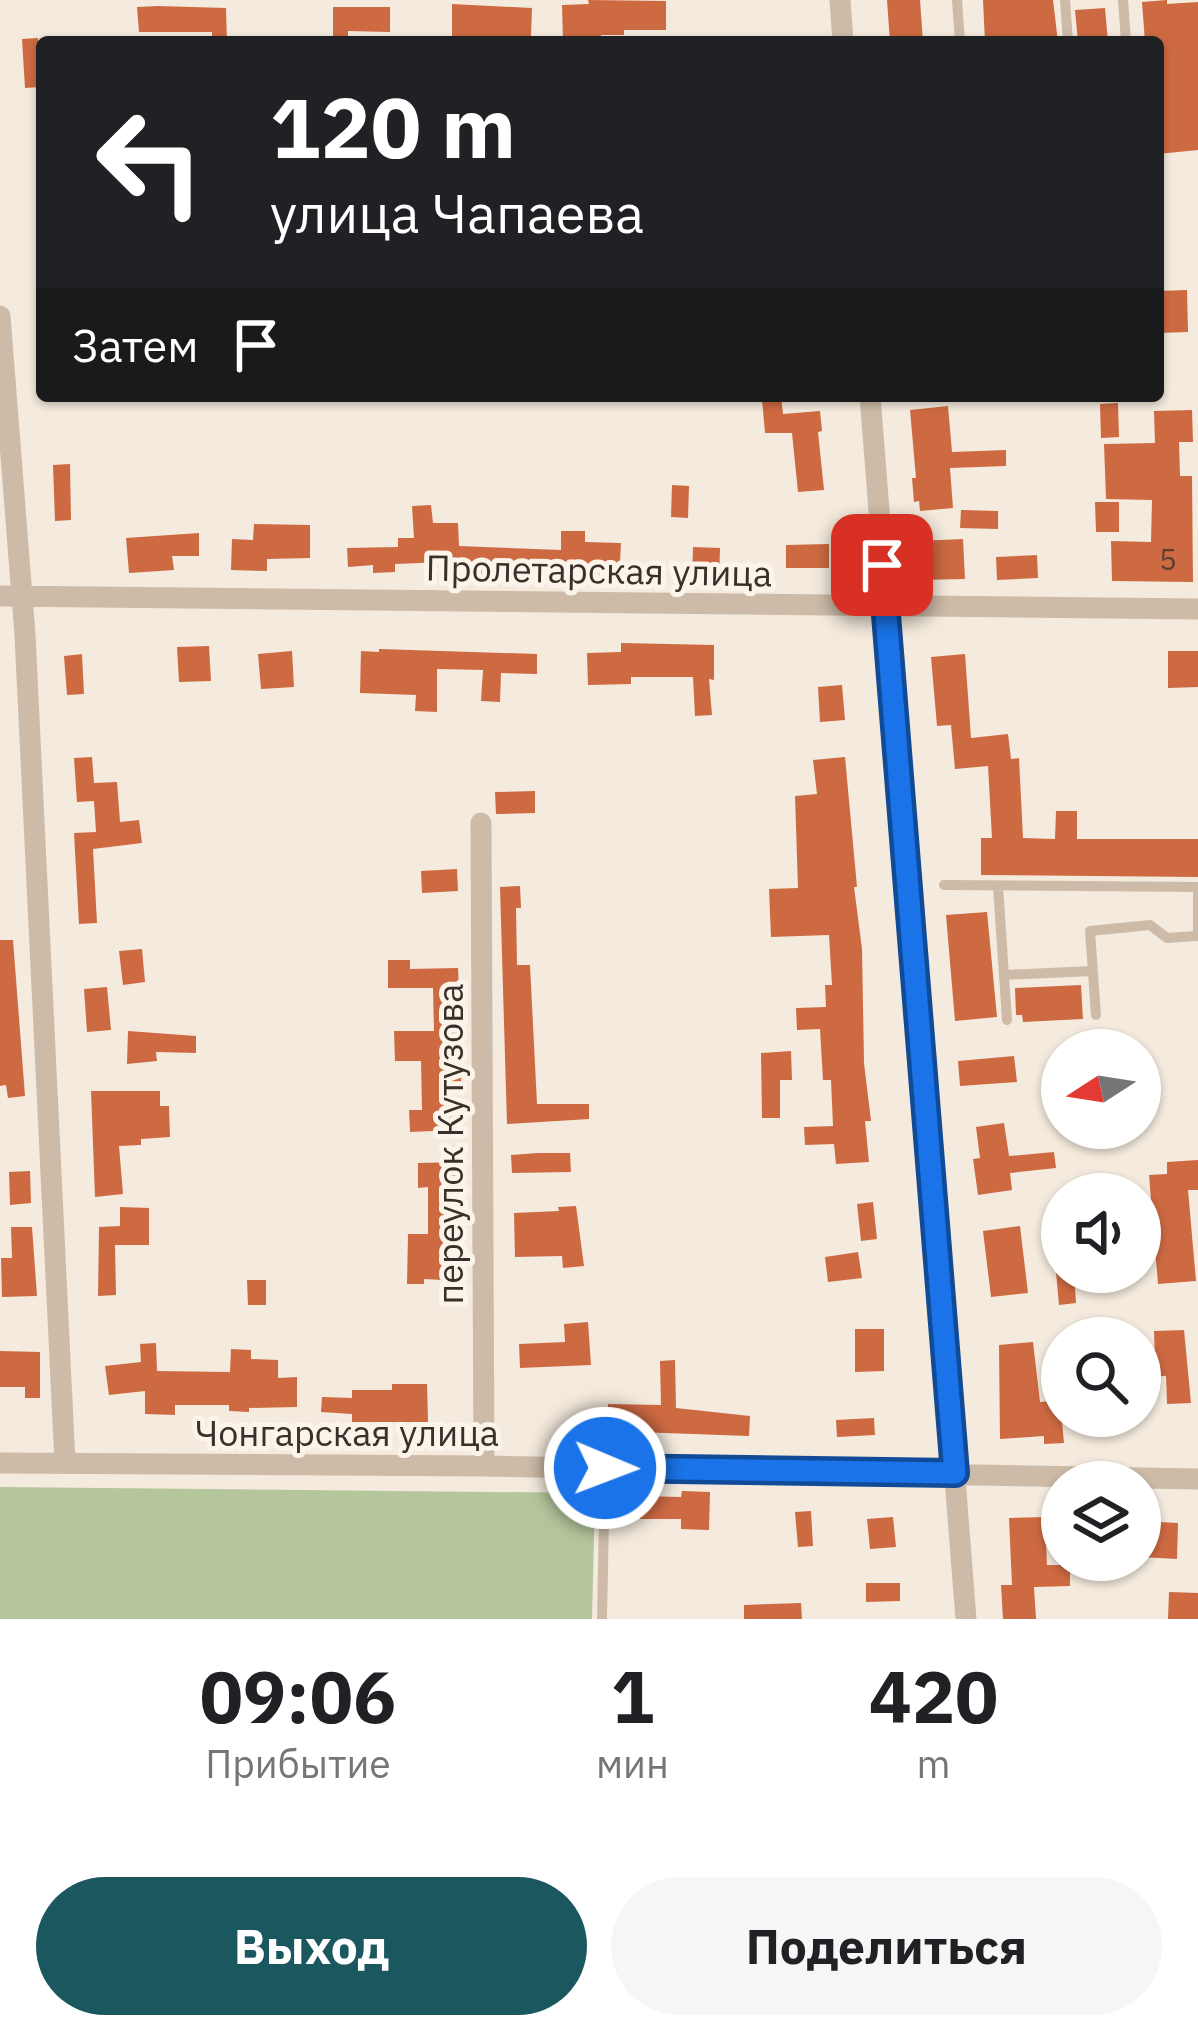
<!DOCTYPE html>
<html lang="ru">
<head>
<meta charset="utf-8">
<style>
  body { margin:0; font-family:"IBM Plex Sans",sans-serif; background:#f6f6f6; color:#202124; height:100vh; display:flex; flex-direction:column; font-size:45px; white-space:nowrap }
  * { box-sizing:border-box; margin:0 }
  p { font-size:39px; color:#757577 }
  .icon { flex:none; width:66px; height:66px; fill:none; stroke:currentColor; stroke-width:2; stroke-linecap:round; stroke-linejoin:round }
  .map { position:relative; height:1619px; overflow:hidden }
  .details { display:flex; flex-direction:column; background:#fff; flex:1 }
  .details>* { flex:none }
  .banner { position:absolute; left:36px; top:36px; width:1128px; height:366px; border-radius:12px; box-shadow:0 3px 9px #0004; background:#202124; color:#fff; overflow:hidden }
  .needle { width:78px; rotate:258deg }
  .controls { position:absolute; left:1041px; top:1029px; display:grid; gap:24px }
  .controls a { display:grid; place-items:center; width:120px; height:120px; border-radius:50%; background:#fff; box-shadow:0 3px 9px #0004; font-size:60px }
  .pin { position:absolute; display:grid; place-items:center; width:102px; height:102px; color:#fff; margin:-51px; border-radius:24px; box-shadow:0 6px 18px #0006 }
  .me { position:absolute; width:132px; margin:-66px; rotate:91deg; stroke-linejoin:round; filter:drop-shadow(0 0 9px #0008) }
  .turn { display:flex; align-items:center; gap:42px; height:252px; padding:0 36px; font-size:54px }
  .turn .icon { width:156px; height:156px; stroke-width:2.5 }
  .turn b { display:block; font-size:84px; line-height:102px }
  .then { display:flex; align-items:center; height:114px; padding:0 36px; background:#0003; gap:24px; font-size:45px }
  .eta { display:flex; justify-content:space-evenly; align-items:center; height:204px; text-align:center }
  .eta b { font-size:72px; font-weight:700; line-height:84px }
  .action { display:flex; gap:24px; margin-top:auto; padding:24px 36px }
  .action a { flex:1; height:138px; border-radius:72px; background:#1b575e; color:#fff; font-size:48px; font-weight:700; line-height:138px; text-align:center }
  .action a+a { background:#f6f6f6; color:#202124 }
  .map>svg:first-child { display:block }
</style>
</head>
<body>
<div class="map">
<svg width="1198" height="1619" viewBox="0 0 1198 1619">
  <rect width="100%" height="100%" fill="#f4eadd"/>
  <path fill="#b5c59c" d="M 0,1487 L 595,1493 L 592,1619 L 0,1619 Z"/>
  <path fill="#ce6a42" d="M 588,0 L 666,1 L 666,30 L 624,30 L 624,35 L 601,35 L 601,42 L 563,42 L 562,5 L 589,4 Z
    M 887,0 L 920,0 L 923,42 L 890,42 Z
    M 983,0 L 1053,0 L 1058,42 L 985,42 Z
    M 1167,0 L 1167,4 L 1198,2 L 1198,150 L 1158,154 L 1158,42 L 1145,42 L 1142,2 Z
    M 452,4 L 532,8 L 531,36 L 452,37 Z
    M 158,6 L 226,8 L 227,42 L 212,42 L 212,32 L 139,32 L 137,7 Z
    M 333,7 L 390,7 L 390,32 L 348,31 L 348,42 L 333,42 Z
    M 1105,8 L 1108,42 L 1078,42 L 1075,10 Z
    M 38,38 L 40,87 L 25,88 L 22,39 Z
    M 1187,290 L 1188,332 L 1158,333 L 1158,291 Z
    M 781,397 L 783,414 L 820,411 L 822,431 L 818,432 L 824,490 L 798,492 L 792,433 L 765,433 L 762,399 Z
    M 1118,403 L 1119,437 L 1101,438 L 1100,404 Z
    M 948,406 L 952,452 L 1006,450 L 1006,466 L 950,468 L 953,508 L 920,511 L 919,501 L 914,502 L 912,478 L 916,478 L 910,410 Z
    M 1192,410 L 1193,442 L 1179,442 L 1180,476 L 1192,476 L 1193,582 L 1112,581 L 1111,541 L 1151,542 L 1152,500 L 1106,499 L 1104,444 L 1155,443 L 1154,411 Z
    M 70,464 L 71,520 L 55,521 L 53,465 Z
    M 672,485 L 689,486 L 688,518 L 671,517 Z
    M 1095,502 L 1119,502 L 1119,532 L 1096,532 Z
    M 431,505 L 433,523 L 458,523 L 459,546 L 561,550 L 561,531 L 585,531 L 585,542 L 621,543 L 619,580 L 599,579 L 599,573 L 537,572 L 536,580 L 478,575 L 478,567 L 443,568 L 443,562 L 395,564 L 395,572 L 373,573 L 373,565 L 348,567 L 347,548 L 398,547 L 398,538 L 414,538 L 412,506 Z
    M 961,510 L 998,511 L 998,529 L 960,528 Z
    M 254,524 L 310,525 L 310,558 L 267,559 L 267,571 L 231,570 L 232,539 L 253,540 Z
    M 199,533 L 199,556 L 172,556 L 174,570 L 129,573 L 126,538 Z
    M 963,539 L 965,579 L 919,580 L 917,541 Z
    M 829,544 L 829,568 L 786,568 L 786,545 Z
    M 693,547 L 720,548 L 719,582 L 692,581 Z
    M 1037,555 L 1038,578 L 997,580 L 996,557 Z
    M 621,643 L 714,645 L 714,680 L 709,679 L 712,715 L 695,716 L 693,677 L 631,677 L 631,684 L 588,685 L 587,653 L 621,652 Z
    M 209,646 L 211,681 L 179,682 L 177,647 Z
    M 379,649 L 537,654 L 537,674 L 501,673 L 500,702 L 481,701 L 483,670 L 437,669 L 437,712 L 415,711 L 416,695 L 360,693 L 361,651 L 379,652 Z
    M 292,651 L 294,687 L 261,689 L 258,654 Z
    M 1168,651 L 1198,651 L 1198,687 L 1168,688 Z
    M 82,654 L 84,694 L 67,695 L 64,656 Z
    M 965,654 L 971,738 L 1008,734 L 1011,759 L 1019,758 L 1023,838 L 1055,839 L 1056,811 L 1077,811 L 1077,839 L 1198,839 L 1198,877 L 981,875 L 981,838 L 992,838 L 988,766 L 955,769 L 951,725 L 937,726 L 931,657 Z
    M 842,685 L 845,720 L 820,722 L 818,687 Z
    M 92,757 L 94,783 L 117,782 L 120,822 L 139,820 L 142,843 L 93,849 L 97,923 L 79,924 L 74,833 L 96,832 L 94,801 L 77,802 L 74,758 Z
    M 845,757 L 857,887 L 854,887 L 862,949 L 864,1063 L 871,1121 L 865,1121 L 869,1162 L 836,1164 L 834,1144 L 805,1145 L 804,1127 L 833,1126 L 831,1080 L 823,1080 L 820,1029 L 797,1030 L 796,1008 L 826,1007 L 825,985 L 832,985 L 829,935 L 771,937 L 769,889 L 798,888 L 795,796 L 817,794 L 813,760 Z
    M 535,791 L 535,813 L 496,814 L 495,792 Z
    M 457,869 L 458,891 L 422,893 L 421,871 Z
    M 520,886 L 521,908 L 516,908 L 517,965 L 530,965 L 537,1104 L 589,1104 L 589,1119 L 507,1124 L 500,887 Z
    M 987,912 L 997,1017 L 955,1021 L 946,915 Z
    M 0,940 L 13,940 L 25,1096 L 8,1098 L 6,1085 L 0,1086 Z
    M 142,949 L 145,982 L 123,985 L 119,951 Z
    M 388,960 L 410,960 L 410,969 L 458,968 L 462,1059 L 461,1083 L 451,1083 L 454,1130 L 410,1132 L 409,1110 L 422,1110 L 421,1061 L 395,1061 L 394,1031 L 434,1031 L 433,988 L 388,988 Z
    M 1081,985 L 1083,1019 L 1023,1022 L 1022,1015 L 1016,1015 L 1015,988 Z
    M 107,987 L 111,1030 L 87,1032 L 84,989 Z
    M 128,1031 L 196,1036 L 196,1053 L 156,1052 L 157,1061 L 127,1064 Z
    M 791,1051 L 792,1080 L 780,1080 L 780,1118 L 762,1118 L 761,1053 Z
    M 1014,1056 L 1017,1082 L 960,1086 L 958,1061 Z
    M 91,1091 L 160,1091 L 160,1106 L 169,1106 L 170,1137 L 141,1139 L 141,1145 L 119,1146 L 123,1194 L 95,1197 Z
    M 1004,1123 L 1009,1156 L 1054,1152 L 1056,1168 L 1010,1173 L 1012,1190 L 978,1195 L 973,1159 L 980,1158 L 976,1127 Z
    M 538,1153 L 570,1153 L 571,1172 L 512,1173 L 511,1155 Z
    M 1198,1160 L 1198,1190 L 1188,1190 L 1196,1281 L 1158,1284 L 1149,1175 L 1167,1174 L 1167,1162 Z
    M 461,1162 L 462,1281 L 424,1279 L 424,1284 L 407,1284 L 408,1234 L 428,1234 L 428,1187 L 418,1188 L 418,1163 Z
    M 30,1171 L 31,1203 L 10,1205 L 9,1172 Z
    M 873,1202 L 877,1239 L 861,1241 L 857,1204 Z
    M 576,1206 L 584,1266 L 563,1268 L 562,1256 L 515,1257 L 514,1213 L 559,1211 L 558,1207 Z
    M 120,1207 L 149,1208 L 149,1245 L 115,1245 L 116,1295 L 98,1296 L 99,1227 L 120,1226 Z
    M 1020,1226 L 1028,1293 L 991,1297 L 983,1231 Z
    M 11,1227 L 32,1227 L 37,1296 L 2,1297 L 1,1258 L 12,1258 Z
    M 858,1252 L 862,1278 L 828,1282 L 825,1257 Z
    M 1056,1272 L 1074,1272 L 1076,1303 L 1059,1305 Z
    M 247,1280 L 266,1280 L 266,1305 L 248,1305 Z
    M 588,1322 L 591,1365 L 520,1368 L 519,1344 L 565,1342 L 564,1324 Z
    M 855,1329 L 884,1329 L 884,1371 L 855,1372 Z
    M 1184,1330 L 1191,1403 L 1167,1404 L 1166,1376 L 1140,1377 L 1140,1360 L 1155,1360 L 1154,1331 Z
    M 1033,1342 L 1040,1402 L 1060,1400 L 1064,1443 L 1044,1444 L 1044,1436 L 1000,1439 L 999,1345 Z
    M 156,1343 L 157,1371 L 230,1372 L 231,1349 L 251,1350 L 251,1359 L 278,1360 L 278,1378 L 297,1377 L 297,1407 L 249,1408 L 249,1412 L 229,1411 L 229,1405 L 175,1405 L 175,1415 L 145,1414 L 145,1391 L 109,1395 L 105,1366 L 141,1362 L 140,1344 Z
    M 0,1351 L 40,1352 L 40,1398 L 25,1398 L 25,1387 L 0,1387 Z
    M 675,1360 L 676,1408 L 750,1416 L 749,1436 L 608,1431 L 608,1404 L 661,1405 L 660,1361 Z
    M 392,1384 L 427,1384 L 428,1422 L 352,1422 L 352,1414 L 321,1412 L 322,1397 L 352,1398 L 352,1390 L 392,1390 Z
    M 874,1418 L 875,1435 L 837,1437 L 836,1420 Z
    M 682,1491 L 710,1492 L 709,1530 L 681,1529 L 681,1519 L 640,1519 L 640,1496 L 681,1497 Z
    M 811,1511 L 813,1546 L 798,1547 L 795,1512 Z
    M 893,1517 L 896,1547 L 870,1549 L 867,1519 Z
    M 1045,1517 L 1047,1565 L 1070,1565 L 1070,1586 L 1034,1587 L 1036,1619 L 1003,1619 L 1001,1585 L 1012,1585 L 1009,1518 Z
    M 1140,1521 L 1178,1523 L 1177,1559 L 1140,1557 Z
    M 866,1583 L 900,1583 L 900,1601 L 866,1602 Z
    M 1169,1592 L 1198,1593 L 1198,1619 L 1168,1619 Z
    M 801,1603 L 802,1619 L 744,1619 L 744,1605 Z"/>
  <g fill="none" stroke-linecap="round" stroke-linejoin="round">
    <path stroke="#cdbba8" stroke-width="10" d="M 957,0 L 960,42
      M 1065,0 L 1068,42
      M 1123,0 L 1126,42
      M 944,885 L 1198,887
      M 998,886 L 1007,1020
      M 1198,891 L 1198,936
      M 1004,975 L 1092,971
      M 1096,1015 L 1090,931 L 1150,925 L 1167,938 L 1196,936
      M 602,1619 L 605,1468"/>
    <path stroke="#cdbba8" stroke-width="21" d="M 840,0 L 843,42
      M 0,316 L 25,635 L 65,1463
      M 870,396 L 966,1619
      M 0,596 L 1198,609
      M 481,823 L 484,1466
      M 0,1463 L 484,1466 L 1198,1479"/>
  </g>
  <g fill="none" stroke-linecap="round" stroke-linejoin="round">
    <g stroke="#114b97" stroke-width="30">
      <path id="route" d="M 605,1468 L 955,1473 L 882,565"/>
    </g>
    <use href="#route" stroke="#1a73e8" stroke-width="21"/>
  </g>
  <g text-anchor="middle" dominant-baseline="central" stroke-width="10" stroke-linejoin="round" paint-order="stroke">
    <g font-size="30" fill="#5f3e2f">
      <text x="1168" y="558">5</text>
    </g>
    <g font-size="36" fill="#3a2f29" stroke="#fbf4ea">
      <text transform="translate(599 570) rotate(1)">Пролетарская улица</text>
      <text transform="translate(449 1144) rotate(-90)">переулок Кутузова</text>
      <text x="347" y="1432">Чонгарская улица</text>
    </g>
  </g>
</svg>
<div class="controls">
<a><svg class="needle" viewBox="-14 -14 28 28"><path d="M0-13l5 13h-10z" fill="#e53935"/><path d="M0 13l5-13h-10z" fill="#757577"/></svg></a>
<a><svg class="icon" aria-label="sound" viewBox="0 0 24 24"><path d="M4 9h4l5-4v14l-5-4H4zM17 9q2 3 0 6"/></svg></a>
<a><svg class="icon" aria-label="search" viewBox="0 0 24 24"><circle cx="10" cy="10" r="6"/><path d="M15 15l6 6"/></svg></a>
<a><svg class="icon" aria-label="layers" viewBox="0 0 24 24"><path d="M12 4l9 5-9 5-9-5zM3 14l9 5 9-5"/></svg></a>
</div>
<div class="pin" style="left:882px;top:565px;background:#d93025"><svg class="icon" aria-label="arrive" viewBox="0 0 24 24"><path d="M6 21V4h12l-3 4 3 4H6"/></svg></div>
<svg class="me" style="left:605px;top:1468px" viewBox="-20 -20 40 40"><circle r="17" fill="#1a73e8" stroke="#fff" stroke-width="3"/><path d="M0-11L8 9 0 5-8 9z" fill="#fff"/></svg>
<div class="banner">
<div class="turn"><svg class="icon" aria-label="left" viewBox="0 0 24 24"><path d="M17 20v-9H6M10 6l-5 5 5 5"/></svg><div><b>120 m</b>улица Чапаева</div></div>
<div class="then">Затем<svg class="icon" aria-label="arrive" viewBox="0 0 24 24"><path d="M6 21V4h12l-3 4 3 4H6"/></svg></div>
</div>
</div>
<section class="details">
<div class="eta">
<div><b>09:06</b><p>Прибытие</p></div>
<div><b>1</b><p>мин</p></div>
<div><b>420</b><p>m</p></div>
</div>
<div class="action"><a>Выход</a><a>Поделиться</a></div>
</section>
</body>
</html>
